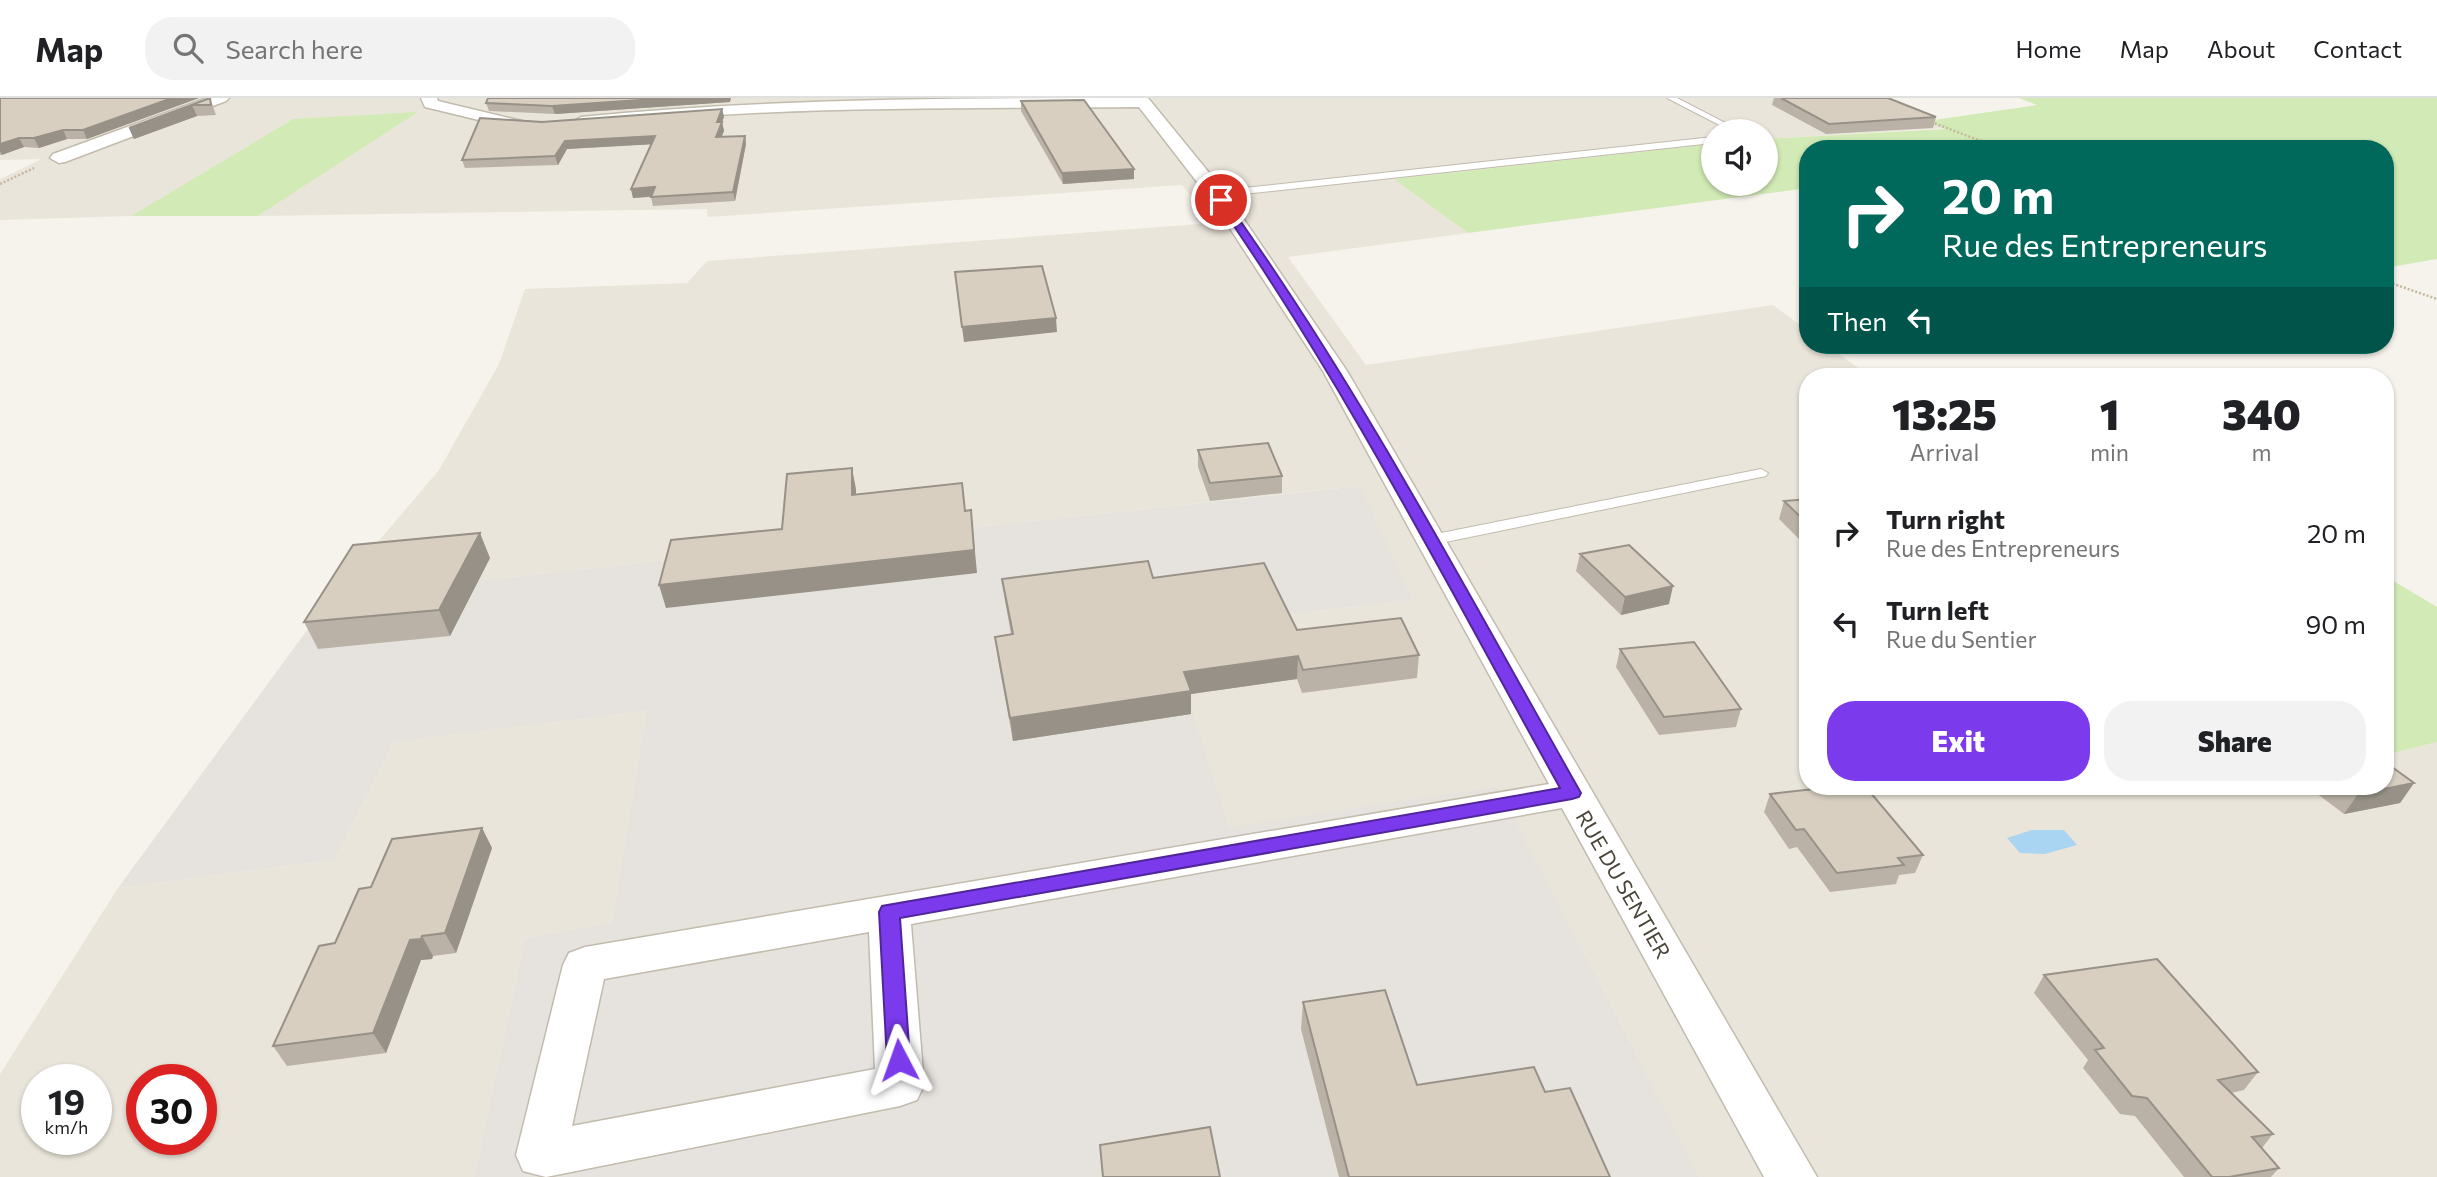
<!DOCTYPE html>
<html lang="en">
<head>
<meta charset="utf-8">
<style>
  body { margin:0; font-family:Commissioner,sans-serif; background:#f2f2f2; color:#202124; height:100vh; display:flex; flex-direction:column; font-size:26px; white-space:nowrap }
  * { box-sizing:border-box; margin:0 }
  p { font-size:23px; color:#757577 }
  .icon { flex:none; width:38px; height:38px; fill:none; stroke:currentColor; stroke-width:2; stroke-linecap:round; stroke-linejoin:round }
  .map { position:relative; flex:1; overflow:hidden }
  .drawer { position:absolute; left:1799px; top:270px; width:595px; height:427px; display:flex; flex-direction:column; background:#fff; border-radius:28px; box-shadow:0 2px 5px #0004 }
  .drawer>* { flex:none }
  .top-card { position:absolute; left:1799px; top:42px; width:595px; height:214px; border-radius:28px; box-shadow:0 2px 5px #0004; background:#00695c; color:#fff; overflow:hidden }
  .fabs { position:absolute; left:1701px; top:21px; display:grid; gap:14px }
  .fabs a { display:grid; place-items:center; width:77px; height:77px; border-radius:50%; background:#fff; box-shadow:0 2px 5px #0004; font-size:35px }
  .speed { position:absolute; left:21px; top:966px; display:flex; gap:14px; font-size:35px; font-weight:700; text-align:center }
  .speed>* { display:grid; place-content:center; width:91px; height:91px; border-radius:50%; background:#fff; box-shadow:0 2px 5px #0004; line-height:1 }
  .speed small { font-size:18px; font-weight:400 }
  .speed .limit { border:10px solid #d22; background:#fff; color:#111 }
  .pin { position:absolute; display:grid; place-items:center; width:60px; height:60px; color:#fff; margin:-30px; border:4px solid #fff; border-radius:50%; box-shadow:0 2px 7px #0007 }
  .me { position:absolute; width:77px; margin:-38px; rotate:356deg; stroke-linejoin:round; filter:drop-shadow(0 0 5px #0008) }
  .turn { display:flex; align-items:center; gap:24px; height:147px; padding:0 28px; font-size:32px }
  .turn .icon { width:91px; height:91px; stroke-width:2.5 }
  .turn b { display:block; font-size:49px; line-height:60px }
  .then { display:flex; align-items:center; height:66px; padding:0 28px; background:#0003; gap:14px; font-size:26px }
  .eta { display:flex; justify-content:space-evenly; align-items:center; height:119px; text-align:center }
  .eta b { font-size:42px; font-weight:800; line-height:49px }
  .cta { display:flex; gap:14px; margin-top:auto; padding:14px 28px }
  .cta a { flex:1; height:80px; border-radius:28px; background:#7c3aed; color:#fff; font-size:28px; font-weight:800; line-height:80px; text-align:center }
  .cta a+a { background:#f2f2f2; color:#202124 }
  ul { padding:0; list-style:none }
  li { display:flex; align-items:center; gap:21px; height:91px; padding:0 28px }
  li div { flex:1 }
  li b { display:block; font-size:26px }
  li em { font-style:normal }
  header { display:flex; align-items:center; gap:42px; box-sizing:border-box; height:98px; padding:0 35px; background:#fff; border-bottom:2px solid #e0e0e0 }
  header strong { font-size:33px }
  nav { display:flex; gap:38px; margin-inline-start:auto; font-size:24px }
  .search { width:490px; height:63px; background:#f2f2f2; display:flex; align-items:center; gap:18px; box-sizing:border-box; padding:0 24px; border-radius:28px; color:#757577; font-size:26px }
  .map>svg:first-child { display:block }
</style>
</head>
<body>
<header>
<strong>Map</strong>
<div class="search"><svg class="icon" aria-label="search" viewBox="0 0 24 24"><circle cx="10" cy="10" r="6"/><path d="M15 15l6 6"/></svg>Search here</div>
<nav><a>Home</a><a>Map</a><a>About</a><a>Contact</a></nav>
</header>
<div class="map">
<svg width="2437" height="1079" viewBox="0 0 2437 1079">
  <rect width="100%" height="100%" fill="#f6f3ec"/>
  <path fill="#eae5da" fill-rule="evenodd" d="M 0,0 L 1871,0 L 1947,30 L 1766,41 L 1766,33 L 1713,33 L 1713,46 L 1395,81 L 1468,135 L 1288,159 L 1366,267 L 1773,207 L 1808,233 L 1808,247 L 1827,247 L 1869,278 L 1808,278 L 1808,688 L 2385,688 L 2385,657 L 2437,644 L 2437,1079 L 1700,1079 L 1498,688 L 1229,730 L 1167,530 L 1413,502 L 1359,388 L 332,498 L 439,372 L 499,266 L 525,191 L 687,185 L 707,163 L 1213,125 L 1182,87 L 708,119 L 707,111 L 258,118 L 416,15 L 293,21 L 131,118 L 0,122 L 0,81 L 42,61 L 0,62 Z
    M 646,613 L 612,824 L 525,840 L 474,1079 L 0,1079 L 0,976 L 118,790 L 334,762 L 394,644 ZM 37,982 L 96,982 L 96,1041 L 37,1041 ZM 142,982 L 201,982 L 201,1041 L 142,1041 Z"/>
  <path fill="#e6e2dd" d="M 1360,388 L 1413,502 L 1167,530 L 1229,729 L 1498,688 L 1700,1079 L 474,1079 L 525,840 L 612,824 L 646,613 L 394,644 L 334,762 L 118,790 L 332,498 Z"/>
  <path fill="#d2eab5" d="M 2019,0 L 2437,0 L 2437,161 L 2385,170 L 2385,51 L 1808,51 L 1808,90 L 1468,135 L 1394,81 L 1713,46 L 1713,86 L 1766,86 L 1766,41 L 1945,31 L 1927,23 L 2037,7 Z
    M 418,14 L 258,118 L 131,118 L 293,21 Z
    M 2385,478 L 2437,509 L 2437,644 L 2385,657 Z"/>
  <path fill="#a9d4f2" d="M 2032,732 L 2064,732 L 2077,747 L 2045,756 L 2020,755 L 2007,740 Z"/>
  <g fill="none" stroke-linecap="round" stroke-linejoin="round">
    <g stroke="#c2bbae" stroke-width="2">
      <path id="service" d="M 1667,0 L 1677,0 L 1741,33 L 1731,33 Z
        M 1713,39 L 1713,45 L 1216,99 L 1211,96 L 1216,93 Z
        M 1761,371 L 1768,375 L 1766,378 L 1431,447 L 1423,442 L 1431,437 Z"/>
    </g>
    <g stroke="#c2bbae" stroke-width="3">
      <path id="minor" d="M 207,0 L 229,0 L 226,3 L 65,64 L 59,65 L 50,60 L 53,56 Z
        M 421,0 L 437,0 L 438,3 L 530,25 L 532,28 L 524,33 L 425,9 Z
        M 1148,0 L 1228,98 L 1347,273 L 1817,1079 L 1764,1079 L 1562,710 L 911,826 L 924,987 L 917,1002 L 900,1008 L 546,1079 L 523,1073 L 516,1057 L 563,867 L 569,855 L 585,849 L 1549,686 L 1323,273 L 1214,106 L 1139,9 C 953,11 766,7 581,29 L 573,24 L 581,19 C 769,0 959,0 1148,0 ZM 869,834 L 875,971 L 572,1028 L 604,881 Z"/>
    </g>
    <path stroke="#c4b79f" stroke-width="2.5" stroke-dasharray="2 2" stroke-linecap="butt" d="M 1931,24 L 2002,51
      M 0,86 L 34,70
      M 2385,183 L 2437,201"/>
    <use href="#service" fill="#fff" fill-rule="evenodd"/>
    <use href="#minor" fill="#fff" fill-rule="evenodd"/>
  </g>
  <path fill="#bab2a6" d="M 0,0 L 199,0 L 87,41 L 67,41 L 39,50 L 24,49 L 0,57 Z
    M 210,0 L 216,17 L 197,18 L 134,41 L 129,30 Z
    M 1774,0 L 1888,0 L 1936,19 L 1933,30 L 1826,36 L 1772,7 Z
    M 1021,3 L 1134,71 L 1134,81 L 1063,86 L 1021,13 Z
    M 730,4 L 555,16 L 489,13 L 486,5 Z
    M 722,11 L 724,19 L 722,24 L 724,33 L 721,39 L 745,38 L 746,46 L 735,103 L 653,108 L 651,99 L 633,100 L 631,91 L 651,46 L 567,51 L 558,67 L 465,70 L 462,62 L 542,24 Z
    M 1198,352 L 1282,378 L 1282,395 L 1210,403 L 1198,369 Z
    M 1808,401 L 1808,450 L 1779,421 L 1784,403 Z
    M 1580,456 L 1669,506 L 1621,517 L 1576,473 Z
    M 490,460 L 450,538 L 318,551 L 304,524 Z
    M 1153,480 L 1297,532 L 1419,557 L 1417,580 L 1302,595 L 1297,581 L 1191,596 L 1191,616 L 1013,643 L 998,561 L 995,539 L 1011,536 L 1005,503 L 1002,481 Z
    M 1620,551 L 1741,611 L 1736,629 L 1659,637 L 1616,569 Z
    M 2414,685 L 2400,705 L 2344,716 L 2307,688 L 2385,688 Z
    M 1770,696 L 1923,757 L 1915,775 L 1899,777 L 1896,786 L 1830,794 L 1797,749 L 1789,751 L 1764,714 Z
    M 482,730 L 492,750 L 456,855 L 433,858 L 432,861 L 421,862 L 386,955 L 287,968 L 273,948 L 371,789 Z
    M 2044,877 L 2258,974 L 2244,992 L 2231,995 L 2273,1036 L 2262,1050 L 2279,1070 L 2271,1079 L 2184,1079 L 2135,1018 L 2120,1016 L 2083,970 L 2088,962 L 2034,895 Z
    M 1303,904 L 1417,987 L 1545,994 L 1610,1079 L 1339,1079 L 1301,931 Z"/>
  <path fill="#979187" d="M 172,0 L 199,0 L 87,41 L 83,32 Z
    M 670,0 L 731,0 L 730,4 L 555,16 L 552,8 Z
    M 192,7 L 197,18 L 134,41 L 129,30 Z
    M 722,11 L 724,19 L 722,24 L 724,33 L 718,48 L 716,39 L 717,24 Z
    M 63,32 L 67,41 L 39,50 L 34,40 Z
    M 655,38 L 657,46 L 567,51 L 558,67 L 555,58 L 565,43 Z
    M 745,38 L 746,46 L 735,103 L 733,94 Z
    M 19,40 L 24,49 L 2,57 L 0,53 L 0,46 Z
    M 1134,71 L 1134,81 L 1063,86 L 1062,75 Z
    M 655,89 L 657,98 L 633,100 L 631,91 Z
    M 1056,220 L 1057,234 L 964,244 L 962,229 Z
    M 852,370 L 856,391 L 856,418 L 852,397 Z
    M 971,412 L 977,475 L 666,510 L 659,487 Z
    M 480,435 L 490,460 L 450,538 L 439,512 Z
    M 1673,488 L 1669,506 L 1621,517 L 1625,499 Z
    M 1298,558 L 1297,581 L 1191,596 L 1191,616 L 1013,643 L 1010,620 L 1184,574 Z
    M 2414,685 L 2400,705 L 2344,716 L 2358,696 Z
    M 482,730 L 492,750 L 456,855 L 445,835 Z
    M 422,838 L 433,858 L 432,861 L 421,862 L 386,955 L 373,935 L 410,842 Z"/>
  <path fill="#d8cfc1" stroke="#979187" stroke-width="2" d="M 0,0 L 172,0 L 83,32 L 63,32 L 34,40 L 19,40 L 0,46 Z
    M 210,0 L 211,7 L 192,7 L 129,30 Z
    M 488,0 L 670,0 L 552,8 L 486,5 Z
    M 1781,0 L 1888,0 L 1936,19 L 1829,26 Z
    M 1084,2 L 1134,71 L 1062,75 L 1021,3 Z
    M 722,11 L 717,24 L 722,24 L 716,39 L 745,38 L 733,94 L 651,99 L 655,89 L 631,91 L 655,38 L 565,43 L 555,58 L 462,62 L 480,20 L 542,24 Z
    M 1042,168 L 1056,220 L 962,229 L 955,174 Z
    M 1268,345 L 1282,378 L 1210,385 L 1198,352 Z
    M 852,370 L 852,397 L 962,385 L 965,413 L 971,412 L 974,452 L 659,487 L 671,442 L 782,431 L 787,376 Z
    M 1808,401 L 1808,426 L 1784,403 Z
    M 480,435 L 439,512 L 304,524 L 353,447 Z
    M 1629,447 L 1673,488 L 1625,499 L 1580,456 Z
    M 1148,463 L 1153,480 L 1264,465 L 1297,532 L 1401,520 L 1419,557 L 1303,572 L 1298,558 L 1184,574 L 1191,593 L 1010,620 L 995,539 L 1013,536 L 1002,481 Z
    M 1694,544 L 1741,611 L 1664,619 L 1620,551 Z
    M 2385,664 L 2414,685 L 2358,696 L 2347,688 L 2385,688 Z
    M 1841,688 L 1865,688 L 1923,757 L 1898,760 L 1904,767 L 1837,775 L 1804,731 L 1796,732 L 1770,696 Z
    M 482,730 L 445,835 L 422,838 L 421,841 L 410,842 L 373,935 L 273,948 L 319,848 L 335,845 L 359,791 L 371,789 L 392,741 Z
    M 2157,861 L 2258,974 L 2218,982 L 2273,1036 L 2252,1039 L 2279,1070 L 2229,1079 L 2212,1079 L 2147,1000 L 2132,998 L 2095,952 L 2104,950 L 2044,877 Z
    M 1385,892 L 1417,987 L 1534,969 L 1545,994 L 1570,990 L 1610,1079 L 1349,1079 L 1303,904 Z
    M 1210,1029 L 1220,1079 L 1103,1079 L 1100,1047 Z"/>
  <path fill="#7c3aed" stroke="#51269a" stroke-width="2" d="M 1217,100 L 1224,100 C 1359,288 1467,494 1581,695 L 1579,699 L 1572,701 L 900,820 L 910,962 L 907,969 L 899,972 L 891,969 L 887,962 L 879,814 L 882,808 L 1560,690 C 1450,492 1346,288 1216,102 Z"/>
  <g text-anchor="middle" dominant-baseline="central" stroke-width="7" stroke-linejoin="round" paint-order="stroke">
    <g font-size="21" fill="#4b4439" stroke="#fff">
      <text transform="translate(1624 786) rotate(60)">RUE DU SENTIER</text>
    </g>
  </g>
</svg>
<div class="fabs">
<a><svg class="icon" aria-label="sound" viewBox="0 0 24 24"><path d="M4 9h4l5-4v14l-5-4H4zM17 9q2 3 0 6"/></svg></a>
</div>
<div class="speed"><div>19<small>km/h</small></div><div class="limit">30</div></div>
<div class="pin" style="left:1221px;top:102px;background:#d93025"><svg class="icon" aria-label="arrive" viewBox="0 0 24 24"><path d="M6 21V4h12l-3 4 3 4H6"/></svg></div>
<svg class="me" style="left:899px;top:962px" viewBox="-20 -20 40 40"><path d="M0-17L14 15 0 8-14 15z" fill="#7c3aed" stroke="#fff" stroke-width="4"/></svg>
<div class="top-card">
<div class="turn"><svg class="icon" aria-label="right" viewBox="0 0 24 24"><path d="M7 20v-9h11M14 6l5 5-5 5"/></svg><div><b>20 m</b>Rue des Entrepreneurs</div></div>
<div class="then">Then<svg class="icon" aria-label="left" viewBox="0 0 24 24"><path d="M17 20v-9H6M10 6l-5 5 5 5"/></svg></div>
</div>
<section class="drawer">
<div class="eta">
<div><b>13:25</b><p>Arrival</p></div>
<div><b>1</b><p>min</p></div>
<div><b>340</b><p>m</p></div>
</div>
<ul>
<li><svg class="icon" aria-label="right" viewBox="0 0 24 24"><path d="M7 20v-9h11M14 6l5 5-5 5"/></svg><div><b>Turn right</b><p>Rue des Entrepreneurs</p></div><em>20 m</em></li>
<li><svg class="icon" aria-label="left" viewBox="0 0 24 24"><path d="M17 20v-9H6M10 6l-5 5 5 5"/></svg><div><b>Turn left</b><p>Rue du Sentier</p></div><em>90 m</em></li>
</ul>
<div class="cta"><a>Exit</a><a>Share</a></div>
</section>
</div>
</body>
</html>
